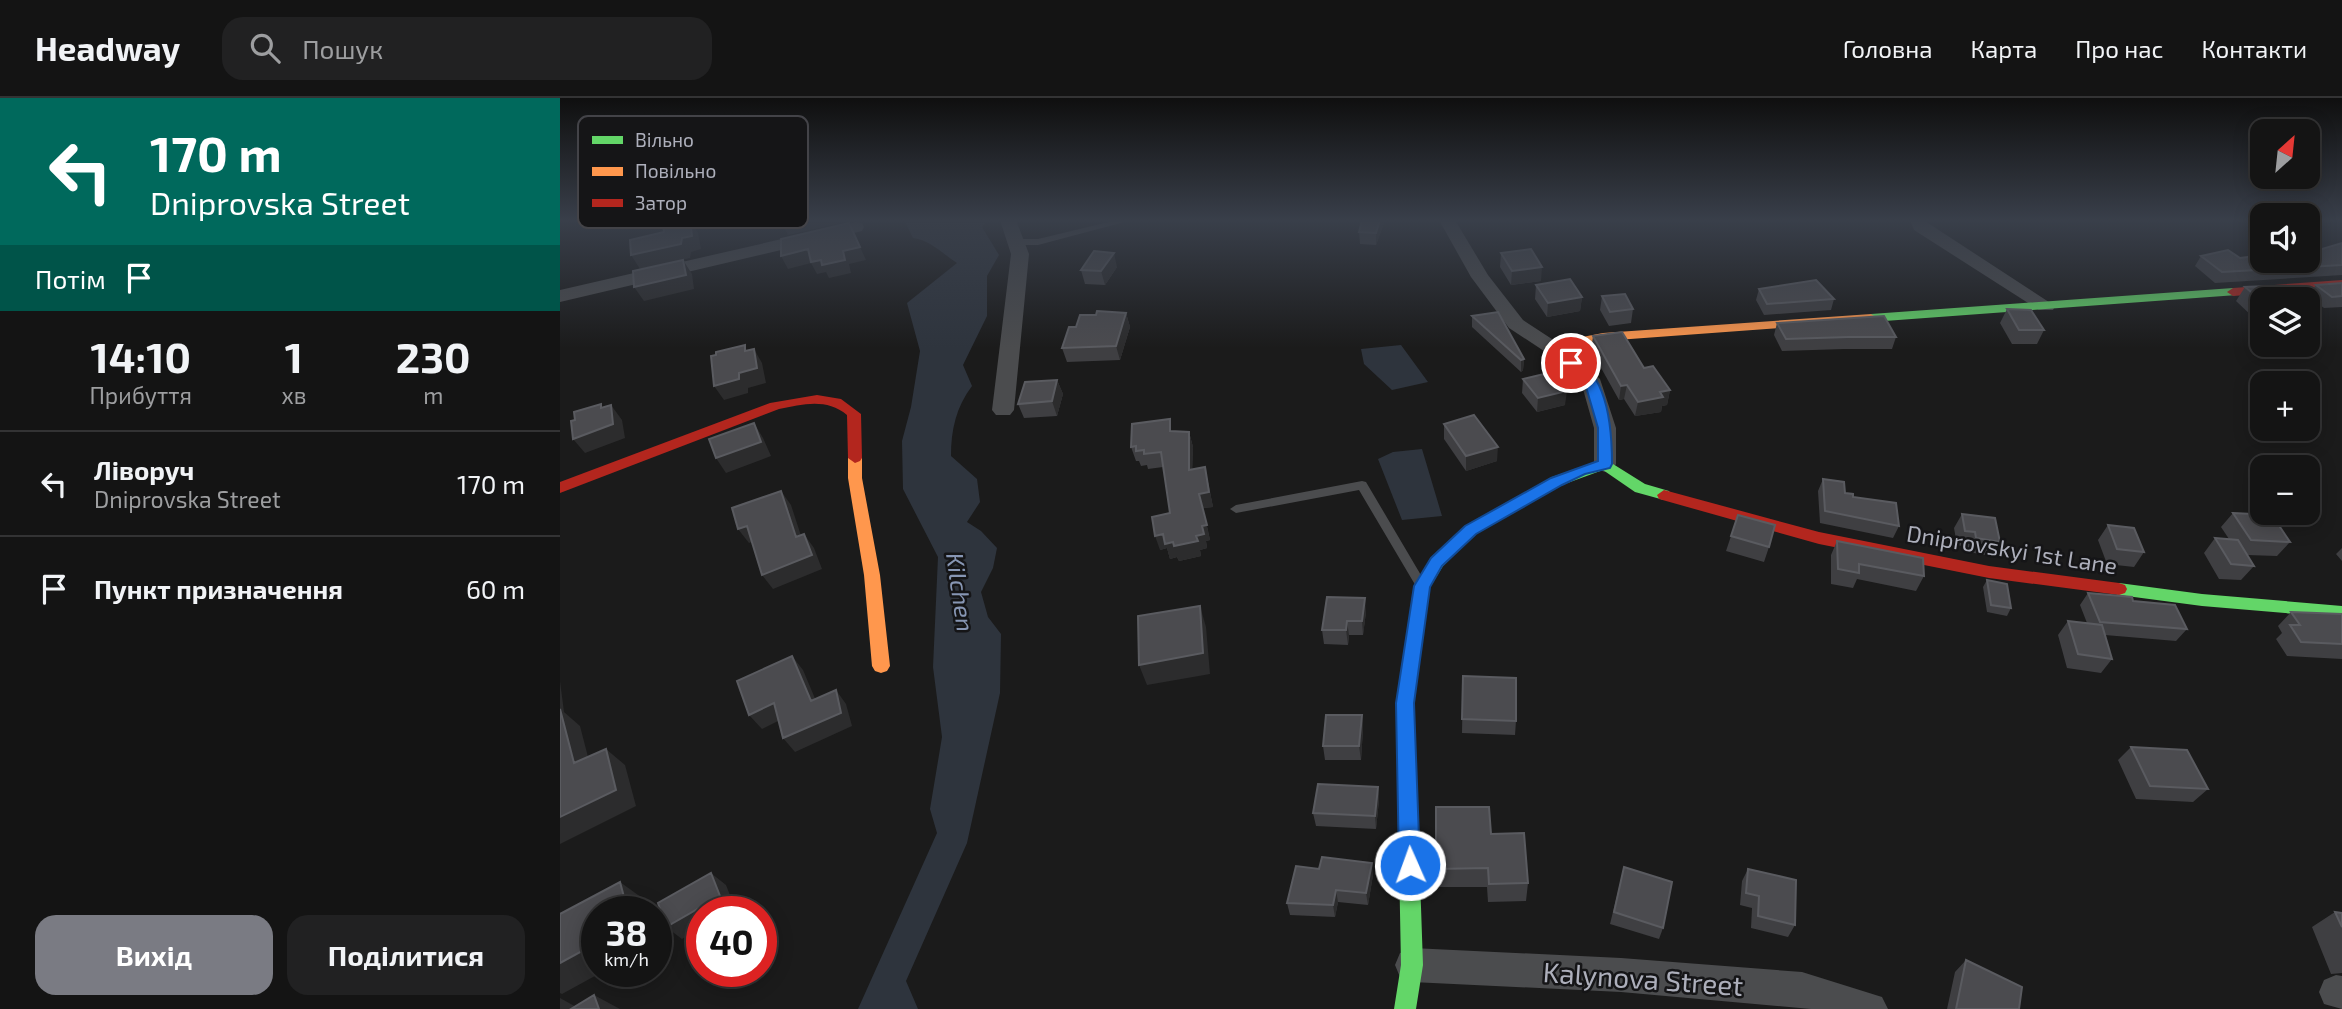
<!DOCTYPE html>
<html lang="uk">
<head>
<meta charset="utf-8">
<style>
  body { margin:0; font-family:"Exo 2",sans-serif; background:#212122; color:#f1f3f6; height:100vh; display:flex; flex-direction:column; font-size:26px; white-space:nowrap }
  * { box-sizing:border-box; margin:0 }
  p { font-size:23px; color:#9d9ea0 }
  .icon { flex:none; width:38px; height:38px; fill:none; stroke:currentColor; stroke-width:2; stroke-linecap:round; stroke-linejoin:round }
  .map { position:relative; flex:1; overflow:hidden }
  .details { display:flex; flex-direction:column; background:#141414; width:560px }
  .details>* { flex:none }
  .banner { background:#00695c; color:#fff; overflow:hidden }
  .needle { width:46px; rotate:27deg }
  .tools { position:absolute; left:1690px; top:21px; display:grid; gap:14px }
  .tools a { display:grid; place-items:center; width:70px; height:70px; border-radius:14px; background:#141414; box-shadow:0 4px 18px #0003,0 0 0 2px #333334; font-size:35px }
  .speed { position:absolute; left:21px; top:798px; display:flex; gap:14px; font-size:35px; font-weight:700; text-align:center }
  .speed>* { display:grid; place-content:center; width:91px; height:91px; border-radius:50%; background:#141414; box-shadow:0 4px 18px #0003,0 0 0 2px #333334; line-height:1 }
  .speed small { font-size:18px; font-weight:400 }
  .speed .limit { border:10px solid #d22; background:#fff; color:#111 }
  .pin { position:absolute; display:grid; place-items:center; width:60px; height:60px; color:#fff; margin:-30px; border:4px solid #fff; border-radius:50%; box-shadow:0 2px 7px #0007 }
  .me { position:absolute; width:77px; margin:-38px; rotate:358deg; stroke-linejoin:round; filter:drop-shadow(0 0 5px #0008) }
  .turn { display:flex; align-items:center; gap:24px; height:147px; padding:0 35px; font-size:32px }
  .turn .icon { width:91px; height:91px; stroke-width:2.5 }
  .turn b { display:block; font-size:49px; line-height:60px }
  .then { display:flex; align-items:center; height:66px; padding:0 35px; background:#0003; gap:14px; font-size:26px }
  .eta { display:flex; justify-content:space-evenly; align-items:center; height:119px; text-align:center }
  .eta b { font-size:42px; font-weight:700; line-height:49px }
  .action { display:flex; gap:14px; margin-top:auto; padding:14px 35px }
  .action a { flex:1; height:80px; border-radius:21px; background:#7a7b83; color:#fff; font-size:28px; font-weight:700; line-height:80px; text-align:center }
  .action a+a { background:#212122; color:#f1f3f6 }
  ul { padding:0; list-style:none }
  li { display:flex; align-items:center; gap:21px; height:105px; padding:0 35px; border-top:2px solid #333334 }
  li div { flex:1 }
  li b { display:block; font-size:26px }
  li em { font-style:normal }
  header { display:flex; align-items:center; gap:42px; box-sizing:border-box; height:98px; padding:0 35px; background:#141414; border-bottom:2px solid #333334 }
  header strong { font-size:33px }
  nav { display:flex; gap:38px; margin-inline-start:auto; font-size:24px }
  .search { width:490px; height:63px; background:#212122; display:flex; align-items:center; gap:18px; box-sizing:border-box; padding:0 24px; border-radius:21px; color:#9d9ea0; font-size:26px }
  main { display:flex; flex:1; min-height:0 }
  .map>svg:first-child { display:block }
</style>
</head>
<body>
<header>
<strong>Headway</strong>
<div class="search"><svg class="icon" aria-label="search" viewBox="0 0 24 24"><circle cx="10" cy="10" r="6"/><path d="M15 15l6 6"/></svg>Пошук</div>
<nav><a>Головна</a><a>Карта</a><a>Про нас</a><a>Контакти</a></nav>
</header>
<main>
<section class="details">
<div class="banner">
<div class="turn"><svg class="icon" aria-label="left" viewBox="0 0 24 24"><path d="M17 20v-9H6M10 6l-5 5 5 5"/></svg><div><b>170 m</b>Dniprovska Street</div></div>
<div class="then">Потім<svg class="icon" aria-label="arrive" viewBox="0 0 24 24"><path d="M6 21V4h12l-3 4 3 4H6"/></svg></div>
</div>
<div class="eta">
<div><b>14:10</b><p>Прибуття</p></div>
<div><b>1</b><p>хв</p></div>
<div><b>230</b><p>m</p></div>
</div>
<ul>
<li><svg class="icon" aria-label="left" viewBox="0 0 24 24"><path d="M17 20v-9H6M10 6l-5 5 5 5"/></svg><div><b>Ліворуч</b><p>Dniprovska Street</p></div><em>170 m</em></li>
<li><svg class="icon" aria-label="arrive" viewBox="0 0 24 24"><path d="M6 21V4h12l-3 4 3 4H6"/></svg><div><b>Пункт призначення</b></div><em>60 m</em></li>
</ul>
<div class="action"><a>Вихід</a><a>Поділитися</a></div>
</section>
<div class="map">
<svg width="1782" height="911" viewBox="0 0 1782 911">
  <rect width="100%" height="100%" fill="#1b1b1b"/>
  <path fill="#2e343d" d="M 344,122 L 427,122 L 422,129 L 439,157 L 427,178 L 427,218 L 403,267 L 412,288 C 396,309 391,332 391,358 L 417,381 L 420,404 L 407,424 L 421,433 L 437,450 L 433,470 L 421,494 L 428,519 L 441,536 L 440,595 L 407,745 L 346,883 L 358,911 L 298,911 L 377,735 L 370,711 L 382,639 L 373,569 L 378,459 L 343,391 L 342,343 L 351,309 L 360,253 L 347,205 L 397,165 C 383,156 370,142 353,140 Z
    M 841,247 L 868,284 L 832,292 L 804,266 L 801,251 Z
    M 862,351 L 882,418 L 842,422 L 818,361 L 833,354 Z"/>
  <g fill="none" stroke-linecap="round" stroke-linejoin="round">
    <path fill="#4b4c4e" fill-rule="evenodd" d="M 557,122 L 572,122 L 478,147 L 455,147 L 451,144 L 455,141 L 478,141 Z
      M 802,383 L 806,384 L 865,484 L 867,487 L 865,490 L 857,490 L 799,392 L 676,415 L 670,411 L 676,407 Z"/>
    <path fill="#4b4c4e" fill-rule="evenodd" d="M 440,122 L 456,122 L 469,156 L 454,312 L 450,317 L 436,317 L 432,312 L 451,156 Z
      M 879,122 L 895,122 L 928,177 L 963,222 L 998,245 L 1040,281 L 1056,330 L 1056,366 L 1053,371 L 1045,374 L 1037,371 L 1034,366 L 1034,330 L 1021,284 L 984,253 L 949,230 L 911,179 Z
      M 1350,122 L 1366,122 L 1368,125 L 1495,208 L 1493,212 L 1479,212 L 1354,132 Z
      M 296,124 L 302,125 L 304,129 L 302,133 L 0,204 L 0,192 Z
      M 852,850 L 1061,860 L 1242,874 L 1322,899 L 1328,911 L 1251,911 L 1061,894 L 852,884 L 840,879 L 835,867 L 840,855 Z
      M 1776,877 L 1782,878 L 1782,911 L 1764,906 L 1759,894 L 1764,882 Z"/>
    <path fill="#63d668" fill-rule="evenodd" d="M 1673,190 L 1679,194 L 1677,197 L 1311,224 L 1305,220 L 1311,216 Z
      M 1045,361 L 1085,386 L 1109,393 L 1111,397 L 1104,402 L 1075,394 L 1043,372 L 1002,387 L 915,436 L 883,468 L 870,489 L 854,605 L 863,867 L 856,911 L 834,911 L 841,867 L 836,605 L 854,488 L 871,460 L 905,428 L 992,379 Z
      M 1559,485 L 1642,496 L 1782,508 L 1782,520 L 1642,508 L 1559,497 L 1553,495 L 1551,491 L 1553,487 Z"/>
    <path fill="#ff974d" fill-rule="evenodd" d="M 1311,216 L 1317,220 L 1315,223 L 1043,243 L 991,253 L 985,249 L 991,245 L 1043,235 Z
      M 295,355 L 302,360 L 302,380 L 320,477 L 330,568 L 327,573 L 321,575 L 315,573 L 312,568 L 304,477 L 288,380 L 288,360 Z"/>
    <path fill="#b3261e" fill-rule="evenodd" d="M 1782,182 L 1782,190 L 1673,198 L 1667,194 L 1673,190 Z
      M 257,297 L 281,301 L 301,316 L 302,360 L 300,363 L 295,365 L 288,360 L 287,317 C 267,300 243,306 219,311 L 0,395 L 0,384 L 210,305 Z
      M 1104,392 L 1259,434 L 1429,468 L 1559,485 L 1565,487 L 1567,491 L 1565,495 L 1559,497 L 1429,480 L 1259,446 L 1099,401 L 1097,397 Z"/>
  </g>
  <path fill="#3f3f42" d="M 825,122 L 816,147 L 800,146 L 799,134 Z
    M 1782,145 L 1782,177 L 1655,185 L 1635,168 L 1641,158 L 1680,160 L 1752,154 Z
    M 941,155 L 981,183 L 951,187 L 940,169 Z
    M 557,169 L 545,187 L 525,186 L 521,172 Z
    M 1782,185 L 1782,209 L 1764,210 L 1748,198 L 1756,187 Z
    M 976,187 L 1022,199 L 1020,213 L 987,219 L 975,201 Z
    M 1685,189 L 1703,201 L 1703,219 L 1694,220 L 1676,203 Z
    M 1199,191 L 1274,201 L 1271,212 L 1204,217 L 1196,202 Z
    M 1042,198 L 1073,211 L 1071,225 L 1049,228 L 1040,212 Z
    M 1447,211 L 1484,232 L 1477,246 L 1452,246 L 1440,225 Z
    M 566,215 L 570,229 L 560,262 L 507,264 L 502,250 L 516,229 L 536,217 Z
    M 912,218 L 964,261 L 963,272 L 961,274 L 912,229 Z
    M 1217,225 L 1336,239 L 1332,251 L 1284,251 L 1222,253 L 1214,237 Z
    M 1033,238 L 1084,270 L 1110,292 L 1107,307 L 1102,308 L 1101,314 L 1075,318 L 1064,301 L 1059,302 L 1031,252 Z
    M 963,281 L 1005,307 L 977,314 L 962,295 Z
    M 497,282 L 503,296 L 497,318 L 464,320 L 458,306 Z
    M 884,326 L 937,363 L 906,373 L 884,341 Z
    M 614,333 L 629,334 L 633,349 L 632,371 L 645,369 L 653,409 L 643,410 L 650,442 L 646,443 L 647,450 L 640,452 L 641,458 L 619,463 L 617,459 L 610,461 L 607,450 L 600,452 L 610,415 L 603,369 L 588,371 L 587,367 L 581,368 L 579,363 L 576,363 L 571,349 Z
    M 1263,381 L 1339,428 L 1333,440 L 1260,425 L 1258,393 Z
    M 1673,415 L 1730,444 L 1717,458 L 1687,457 L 1694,468 L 1681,482 L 1659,481 L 1644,455 L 1655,440 L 1669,441 L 1661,429 Z
    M 1402,416 L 1440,444 L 1432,458 L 1408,454 L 1407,449 L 1397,447 L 1394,430 Z
    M 1178,417 L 1209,449 L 1204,464 L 1166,453 Z
    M 1548,427 L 1584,454 L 1574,469 L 1547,466 L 1538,442 Z
    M 1277,443 L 1364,478 L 1356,493 L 1297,481 L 1293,490 L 1271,486 L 1271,457 Z
    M 1782,450 L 1782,463 L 1776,456 Z
    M 1427,482 L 1451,510 L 1447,518 L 1427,514 L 1423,489 Z
    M 1528,495 L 1573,503 L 1627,531 L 1616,543 L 1545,537 L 1552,561 L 1541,575 L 1507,570 L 1498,537 L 1508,523 L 1527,525 L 1520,507 Z
    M 806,514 L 803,537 L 789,537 L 788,547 L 764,546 L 762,532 Z
    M 1731,514 L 1782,516 L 1782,561 L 1727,558 L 1716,541 L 1722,535 L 1718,528 Z
    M 903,578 L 956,623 L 955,637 L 902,635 Z
    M 802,617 L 803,631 L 801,662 L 765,662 L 763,648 Z
    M 1571,649 L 1648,691 L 1633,704 L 1576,701 L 1558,662 Z
    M 818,689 L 819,702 L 816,731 L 756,728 L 753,715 Z
    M 876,709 L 931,736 L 968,785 L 966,803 L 928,804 L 927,789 L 877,789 Z
    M 1064,769 L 1103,830 L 1099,841 L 1050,826 Z
    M 1188,771 L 1235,827 L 1228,839 L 1191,830 L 1192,810 L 1180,807 L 1182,783 Z
    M 813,777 L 808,807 L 778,804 L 775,819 L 730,817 L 727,805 Z
    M 1775,814 L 1782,815 L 1782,875 L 1771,876 L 1752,829 Z
    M 1406,862 L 1459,911 L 1387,911 L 1395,874 Z"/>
  <path fill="#2c2c2d" d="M 130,122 L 138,135 L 141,151 L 131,154 L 130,160 L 80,171 L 71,157 L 122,140 Z
    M 227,122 L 289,122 L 289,123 L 228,137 L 221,123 Z
    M 820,122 L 825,122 L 816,147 L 816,135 Z
    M 289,125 L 306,162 L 289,166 L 291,175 L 269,180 L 266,174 L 257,176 L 251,165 L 228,171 L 221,158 L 248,151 L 283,153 Z
    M 554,155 L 557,169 L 545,187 L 541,173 Z
    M 123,162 L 132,176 L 134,191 L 84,203 L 74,189 Z
    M 982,169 L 981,183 L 951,187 L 952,173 Z
    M 1022,199 L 1020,213 L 987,219 L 988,205 Z
    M 566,215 L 570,229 L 560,262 L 556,248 Z
    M 194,251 L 202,265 L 206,285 L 188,290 L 188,295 L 164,302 L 154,288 L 179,275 Z
    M 964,261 L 963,272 L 961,274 L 961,262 Z
    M 497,282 L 503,296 L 497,318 L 492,303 Z
    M 1067,287 L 1064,301 L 1059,302 L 1061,288 Z
    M 1110,292 L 1107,307 L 1102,308 L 1101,314 L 1075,318 L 1078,304 L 1100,294 Z
    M 1007,293 L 1005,307 L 977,314 L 978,300 Z
    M 51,307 L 62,322 L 65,340 L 25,355 L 13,341 Z
    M 194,325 L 203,340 L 211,358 L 166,375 L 156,360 Z
    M 629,334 L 633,349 L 632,386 L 629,372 Z
    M 938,349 L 937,363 L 906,373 L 906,358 Z
    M 645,369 L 653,409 L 643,410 L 650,442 L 646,443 L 647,450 L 640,452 L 641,458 L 619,463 L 617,459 L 610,461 L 607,450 L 600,452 L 595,438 L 642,428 L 639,396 Z
    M 221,393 L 231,407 L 246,453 L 236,439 Z
    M 187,428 L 198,442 L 189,445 L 178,431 Z
    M 244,436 L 254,450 L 262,471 L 213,491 L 202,477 Z
    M 805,500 L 806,514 L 803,537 L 802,523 Z
    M 640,508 L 646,529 L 650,576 L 587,587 L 579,567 Z
    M 787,523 L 789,537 L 788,547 L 786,532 Z
    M 232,558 L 243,572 L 262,617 L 251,603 Z
    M 0,583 L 4,614 L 20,628 L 34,682 L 14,665 L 0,630 Z
    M 276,592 L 286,606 L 292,628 L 235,654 L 223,640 Z
    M 214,605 L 226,619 L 202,631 L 189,617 Z
    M 802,617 L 803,631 L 801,662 L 799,648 Z
    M 46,651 L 65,667 L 76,708 L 0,746 L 0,719 Z
    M 818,689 L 819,702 L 816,731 L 815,718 Z
    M 812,765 L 813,777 L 808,807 L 806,795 Z
    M 151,775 L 166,787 L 175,810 L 169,814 L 142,814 L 142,829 L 122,841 L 106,829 Z
    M 60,784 L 85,802 L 88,814 L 68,814 Z
    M 776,792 L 778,804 L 775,819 L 773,807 Z
    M 37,845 L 37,873 L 44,873 L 2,896 L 0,895 L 0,865 Z
    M 34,897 L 60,911 L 39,911 Z
    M 0,900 L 18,910 L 18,911 L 0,911 Z"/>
  <path fill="#4b4b4f" stroke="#5a5b60" stroke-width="2" d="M 126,122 L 130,122 L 132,138 L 122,140 L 121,146 L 71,157 L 70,142 L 104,134 L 103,127 Z
    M 802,122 L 820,122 L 816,135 L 799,134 Z
    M 289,125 L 300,149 L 283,153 L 285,162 L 262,167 L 261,162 L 251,164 L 248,151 L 221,158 L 221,141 Z
    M 1782,145 L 1782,167 L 1662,174 L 1641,158 L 1668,152 L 1680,160 L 1703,157 L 1703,163 L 1748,163 L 1748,152 L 1751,152 L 1752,154 Z
    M 971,151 L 982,169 L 952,173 L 941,155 Z
    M 534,153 L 554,155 L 541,173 L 521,172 Z
    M 123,162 L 126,177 L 74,189 L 73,173 Z
    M 1010,181 L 1022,199 L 988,205 L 976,187 Z
    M 1256,182 L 1274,201 L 1207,206 L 1199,191 Z
    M 1782,185 L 1782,198 L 1772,199 L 1756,187 Z
    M 1709,188 L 1726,201 L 1703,201 L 1703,204 L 1685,189 Z
    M 1065,196 L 1073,211 L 1050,214 L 1042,198 Z
    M 1447,211 L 1471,212 L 1484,232 L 1459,232 Z
    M 537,213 L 566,215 L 556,248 L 502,250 L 509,229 L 516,229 L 520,217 L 536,217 Z
    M 938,214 L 964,261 L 961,262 L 912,218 Z
    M 1324,218 L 1336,239 L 1288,239 L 1226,241 L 1217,225 Z
    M 1062,234 L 1084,270 L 1093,268 L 1110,292 L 1100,294 L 1103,299 L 1078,304 L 1067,287 L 1061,288 L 1033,238 Z
    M 185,247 L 185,253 L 194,251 L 197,270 L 179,275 L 179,281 L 154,288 L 151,258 L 156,257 L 156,254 Z
    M 992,274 L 1007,293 L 978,300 L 963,281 Z
    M 497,282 L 492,303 L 458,306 L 465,284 Z
    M 41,306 L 41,310 L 51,307 L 53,326 L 13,341 L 11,323 L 15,322 L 14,314 Z
    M 914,317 L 938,349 L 906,358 L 884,326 Z
    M 610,321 L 610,333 L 629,334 L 629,372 L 645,369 L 649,394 L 639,396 L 647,427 L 642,428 L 644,436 L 636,438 L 638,443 L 614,448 L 613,444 L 605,446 L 603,436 L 595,438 L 592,419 L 610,415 L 601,354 L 584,356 L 584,352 L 576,353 L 576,348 L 571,349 L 572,326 Z
    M 194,325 L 201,344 L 156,360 L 149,341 Z
    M 1263,381 L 1284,384 L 1285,395 L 1293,396 L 1293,399 L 1336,405 L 1339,428 L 1265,413 Z
    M 221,393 L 236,439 L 244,436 L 252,457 L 202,477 L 187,428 L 178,431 L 172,410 Z
    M 1673,415 L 1712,417 L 1730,444 L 1691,442 Z
    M 1402,416 L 1435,420 L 1440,444 L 1416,440 L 1415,434 L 1405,433 Z
    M 1178,417 L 1215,427 L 1209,449 L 1171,438 Z
    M 1548,427 L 1574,430 L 1584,454 L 1557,451 Z
    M 1655,440 L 1678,442 L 1694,468 L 1671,466 Z
    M 1277,443 L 1363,460 L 1364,478 L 1299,466 L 1299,475 L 1278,471 Z
    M 1427,482 L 1447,486 L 1451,510 L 1431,507 Z
    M 1528,495 L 1572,499 L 1573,503 L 1615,507 L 1627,531 L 1540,524 Z
    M 767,499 L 805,500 L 802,523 L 787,523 L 786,532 L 762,532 Z
    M 640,508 L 643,555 L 579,567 L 578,518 Z
    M 1731,514 L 1782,516 L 1782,546 L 1741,544 L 1730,527 L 1740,527 Z
    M 1508,523 L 1542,527 L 1552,561 L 1518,556 Z
    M 232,558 L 251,603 L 276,592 L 281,615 L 223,640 L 214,605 L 189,617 L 177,583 Z
    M 903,578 L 956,580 L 956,623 L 902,621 Z
    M 0,611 L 14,665 L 46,651 L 56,692 L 0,719 Z
    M 766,617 L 802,617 L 799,648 L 763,648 Z
    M 1571,649 L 1627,652 L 1648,691 L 1590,688 Z
    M 758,686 L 818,689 L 815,718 L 753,715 Z
    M 876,709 L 929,709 L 931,736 L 964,735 L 968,785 L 929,786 L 928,770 L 876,771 Z
    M 762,759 L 812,765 L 806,795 L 776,792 L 773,807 L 727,805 L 736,768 L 759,771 Z
    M 1064,769 L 1112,784 L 1103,830 L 1054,814 Z
    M 1188,771 L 1236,782 L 1235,827 L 1198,818 L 1199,798 L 1186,795 Z
    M 151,775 L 160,798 L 106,829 L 98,805 Z
    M 60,784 L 68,814 L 37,814 L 37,845 L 0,865 L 0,816 Z
    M 1775,814 L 1782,815 L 1782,829 Z
    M 1406,862 L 1462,889 L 1459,911 L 1396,911 Z
    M 34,897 L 39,911 L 11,911 Z"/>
  <linearGradient id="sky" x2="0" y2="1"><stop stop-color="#0f0f0f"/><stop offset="0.49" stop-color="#393f4a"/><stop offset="1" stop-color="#393f4a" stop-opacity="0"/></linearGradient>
  <rect width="1782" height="250" fill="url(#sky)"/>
  <path fill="#1a73e8" stroke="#114b97" stroke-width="2" d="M 1011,261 C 1049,273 1052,333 1052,366 L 1050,370 L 1025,376 L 1002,387 L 916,436 L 882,468 L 870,489 L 854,605 L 860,767 L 857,774 L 850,777 L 843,774 L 839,767 L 836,605 L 854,488 L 871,460 L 905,428 L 991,380 L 1038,363 L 1038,330 L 1024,282 L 1004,265 Z"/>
  <g text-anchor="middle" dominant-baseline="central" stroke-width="5" stroke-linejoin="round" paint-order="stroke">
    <g font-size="23" fill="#adafbb" stroke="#151517">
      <text transform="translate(1452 451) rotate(9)">Dniprovskyi 1st Lane</text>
    </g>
    <g font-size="24" font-style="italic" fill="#8796b4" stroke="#151517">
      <text transform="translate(401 494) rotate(82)">Kilchen</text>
    </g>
    <g font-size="28" fill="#adafbb" stroke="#151517">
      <text transform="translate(1083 880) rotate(4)">Kalynova Street</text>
    </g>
  </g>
  <rect x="18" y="18" width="230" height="112" rx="10" fill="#151517" stroke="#434348" stroke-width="2"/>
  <rect x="32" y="38" width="31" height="8" fill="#63d668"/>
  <rect x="32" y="69" width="31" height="9" fill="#ff974d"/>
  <rect x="32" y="101" width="31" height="8" fill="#b3261e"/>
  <g font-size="19" fill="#adafbb">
    <text x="75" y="49">Вільно</text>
    <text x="75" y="80">Повільно</text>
    <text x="75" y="112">Затор</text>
  </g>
</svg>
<div class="tools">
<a><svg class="needle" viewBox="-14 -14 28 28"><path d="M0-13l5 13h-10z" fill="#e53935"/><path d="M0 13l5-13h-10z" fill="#9d9ea0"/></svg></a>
<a><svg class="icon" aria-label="sound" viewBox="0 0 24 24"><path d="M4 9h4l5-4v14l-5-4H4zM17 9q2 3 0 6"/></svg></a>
<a><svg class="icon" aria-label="layers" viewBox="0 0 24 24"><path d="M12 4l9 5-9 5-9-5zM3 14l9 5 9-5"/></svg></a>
<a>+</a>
<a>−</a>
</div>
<div class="speed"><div>38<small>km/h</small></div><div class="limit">40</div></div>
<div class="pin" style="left:1011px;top:265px;background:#d93025"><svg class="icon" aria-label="arrive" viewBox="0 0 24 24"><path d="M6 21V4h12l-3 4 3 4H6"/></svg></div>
<svg class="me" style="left:850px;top:767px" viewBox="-20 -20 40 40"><circle r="17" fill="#1a73e8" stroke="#fff" stroke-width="3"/><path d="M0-11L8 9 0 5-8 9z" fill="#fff"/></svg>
</div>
</main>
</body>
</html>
